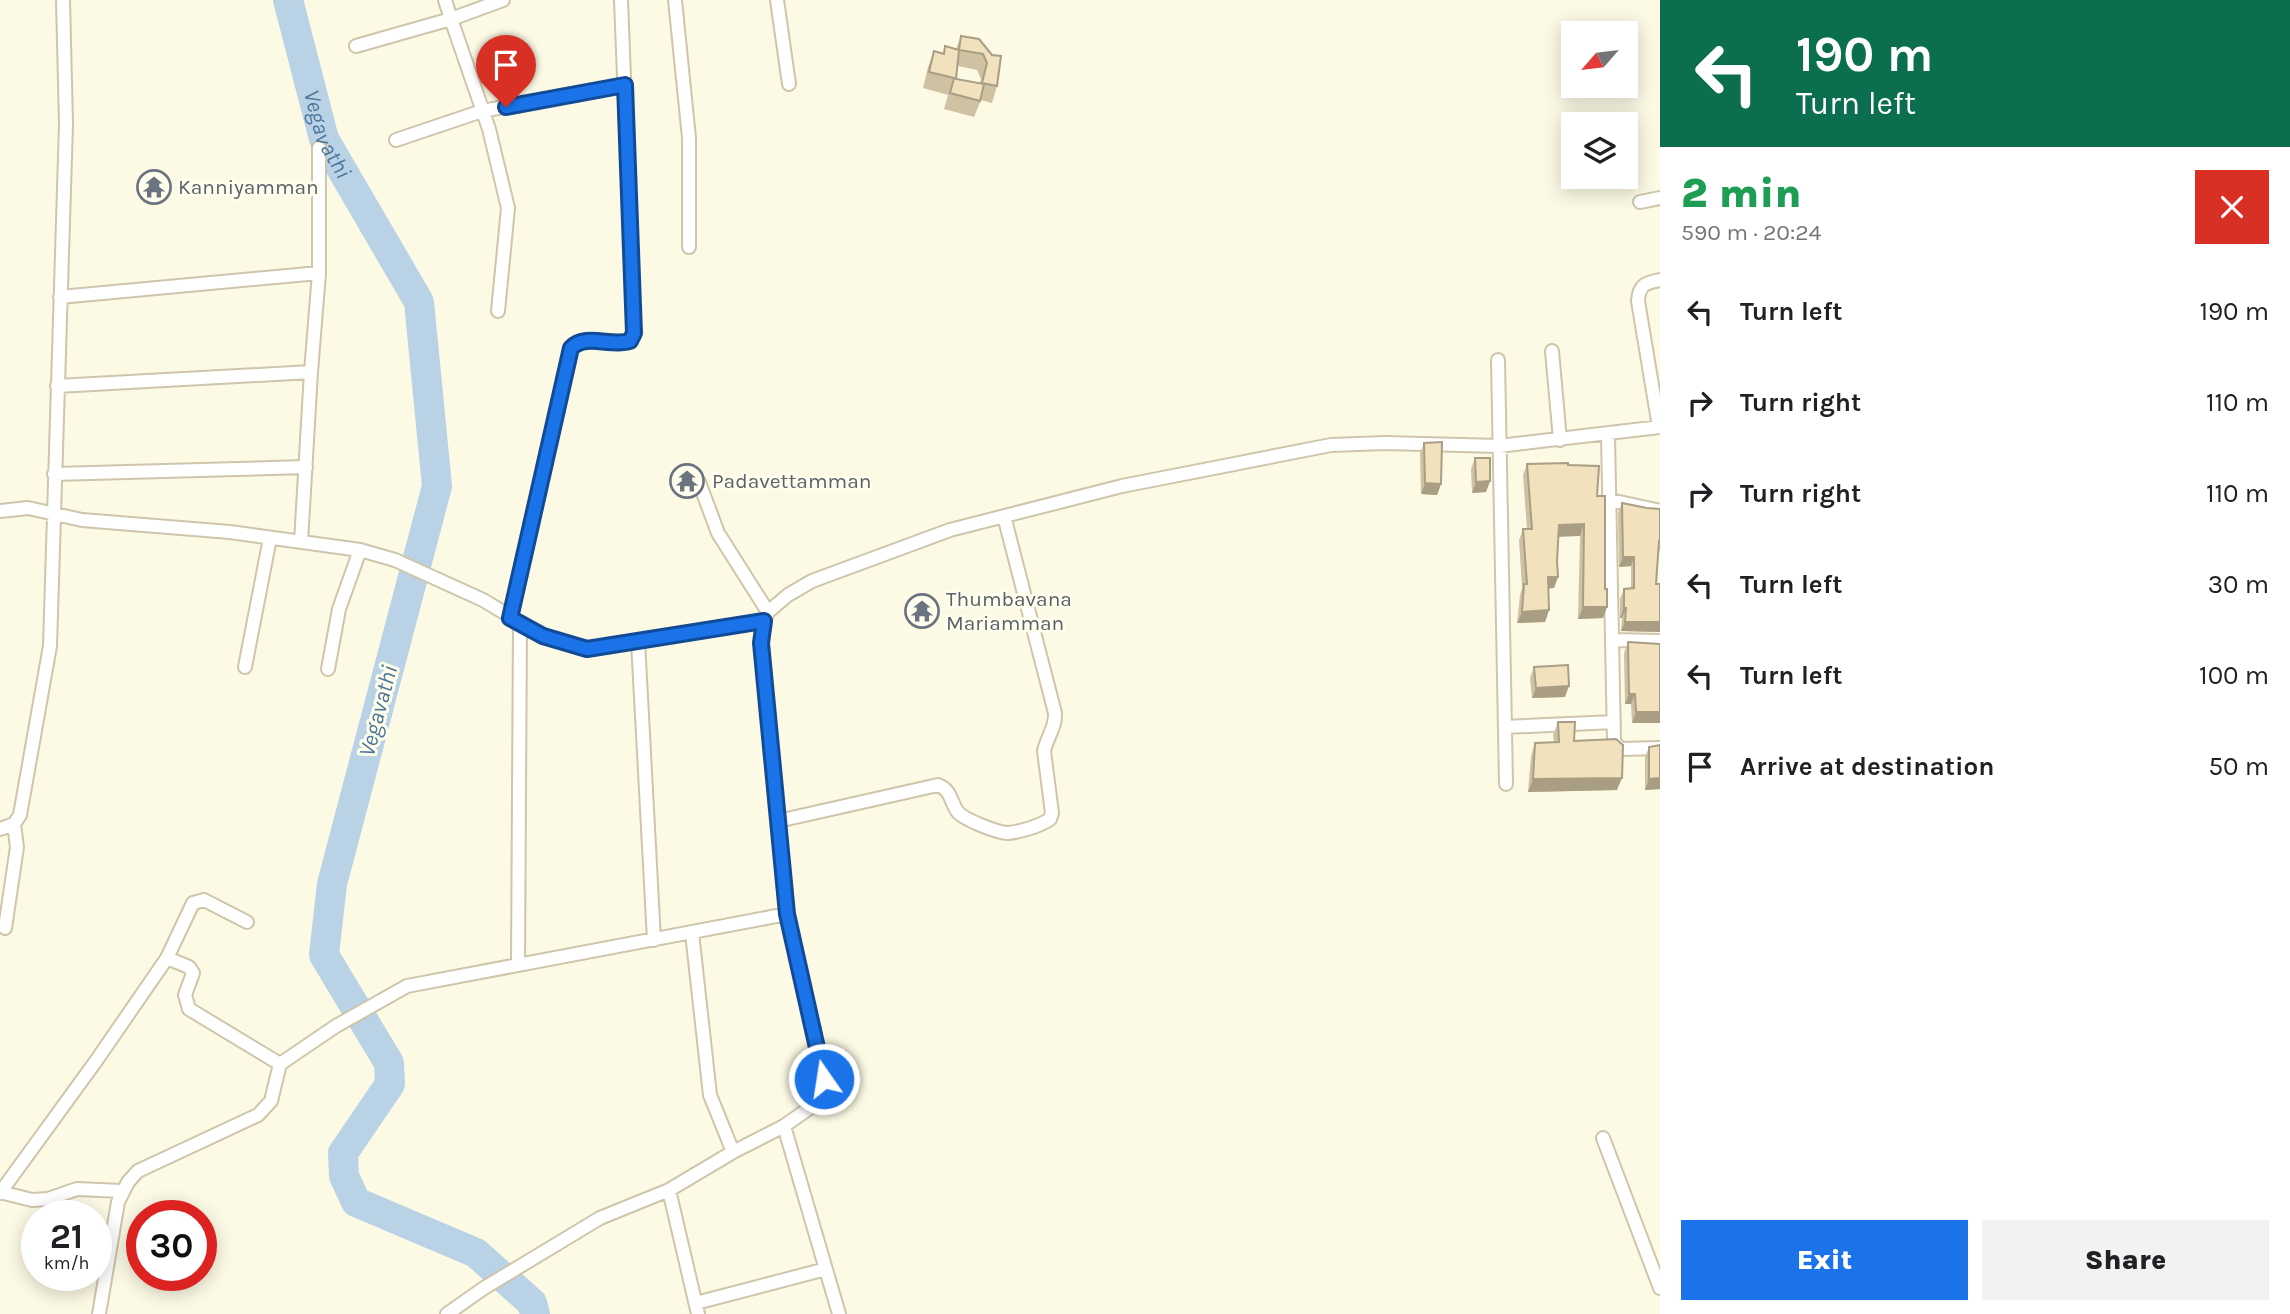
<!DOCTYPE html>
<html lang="en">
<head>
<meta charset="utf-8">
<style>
  body { margin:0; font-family:Karla,sans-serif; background:#f2f2f2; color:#202124; height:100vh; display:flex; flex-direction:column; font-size:26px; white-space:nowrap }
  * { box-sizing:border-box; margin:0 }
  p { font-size:23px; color:#757577 }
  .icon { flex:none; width:38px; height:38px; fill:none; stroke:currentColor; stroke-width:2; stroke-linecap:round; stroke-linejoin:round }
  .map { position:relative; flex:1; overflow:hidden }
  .sheet { display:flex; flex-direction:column; background:#fff; width:630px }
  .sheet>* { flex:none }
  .hud { background:#0b6e4f; color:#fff; overflow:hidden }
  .needle { width:46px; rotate:242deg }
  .buttons { position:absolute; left:1561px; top:21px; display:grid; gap:14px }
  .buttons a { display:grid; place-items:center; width:77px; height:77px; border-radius:0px; background:#fff; box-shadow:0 4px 18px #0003; font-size:35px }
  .speed { position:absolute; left:21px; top:1200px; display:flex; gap:14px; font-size:35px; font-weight:700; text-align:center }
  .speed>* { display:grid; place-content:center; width:91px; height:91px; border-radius:50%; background:#fff; box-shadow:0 4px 18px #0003; line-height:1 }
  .speed small { font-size:18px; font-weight:400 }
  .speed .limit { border:10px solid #d22; background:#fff; color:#111 }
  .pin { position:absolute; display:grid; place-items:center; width:60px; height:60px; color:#fff; margin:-72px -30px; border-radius:50% 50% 50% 0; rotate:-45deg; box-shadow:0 0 7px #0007 }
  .pin .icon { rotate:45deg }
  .me { position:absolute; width:77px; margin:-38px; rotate:347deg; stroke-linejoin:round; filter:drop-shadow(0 0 5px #0008) }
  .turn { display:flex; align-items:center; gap:24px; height:147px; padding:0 21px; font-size:32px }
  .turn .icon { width:91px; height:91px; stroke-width:2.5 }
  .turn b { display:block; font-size:49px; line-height:60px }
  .round { display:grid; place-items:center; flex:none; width:74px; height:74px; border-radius:0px; background:#f2f2f2 }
  .overview { display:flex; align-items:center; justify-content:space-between; height:119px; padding:0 21px }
  h1 { font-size:42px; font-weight:800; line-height:52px; color:#1e9e55 }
  .action { display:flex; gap:14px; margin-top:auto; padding:14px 21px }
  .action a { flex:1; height:80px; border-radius:0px; background:#1a73e8; color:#fff; font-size:28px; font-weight:800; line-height:80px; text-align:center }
  .action a+a { background:#f2f2f2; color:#202124 }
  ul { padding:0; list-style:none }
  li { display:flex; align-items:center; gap:21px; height:91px; padding:0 21px }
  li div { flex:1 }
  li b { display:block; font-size:26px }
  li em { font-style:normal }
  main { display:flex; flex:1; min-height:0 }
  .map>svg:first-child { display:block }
</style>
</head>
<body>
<main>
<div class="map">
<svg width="1660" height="1314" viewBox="0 0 1660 1314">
  <rect width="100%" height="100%" fill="#fcfae5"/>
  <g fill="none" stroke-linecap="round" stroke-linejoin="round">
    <path stroke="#b9d2e5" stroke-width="30" id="s1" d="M 288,0 L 324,139 L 419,302 L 437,486 L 332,884 L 324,955 L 389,1063 L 390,1084 L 343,1153 L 344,1176 L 356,1202 L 476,1253 L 532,1303 L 535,1314"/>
    <g stroke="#cec5ab" stroke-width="16">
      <path id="minor" d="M 675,0 L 689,138 L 689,247
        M 777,0 L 789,84
        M 356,46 L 451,19 L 445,0
        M 396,140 L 482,111 L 625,85
        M 319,148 L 319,273
        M 1640,202 L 1660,198
        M 60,297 L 319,273 L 311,372
        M 498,311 L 508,208 L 489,129 L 451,19 L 503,0
        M 1552,351 L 1560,440
        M 1498,360 L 1506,784
        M 57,386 L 311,372 L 301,542
        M 1659,427 L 1638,301 C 1639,285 1645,283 1660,280
        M 1608,435 L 1614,741 L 1620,749 L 1660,748
        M 54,474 L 306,467
        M 699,482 L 718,533 L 768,612
        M 1610,500 L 1660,511
        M 0,511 L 28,508 L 82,520 L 230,532 L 360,550 L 395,560 L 483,600 L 543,636 L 587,649 L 764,621
        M 510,618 L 571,348 C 587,333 611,347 630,341 L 634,333 L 621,0
        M 1613,640 L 1660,641
        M 638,641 L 654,940
        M 245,667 L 270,538
        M 328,669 L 339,609 L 360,550
        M 1505,727 L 1614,722
        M 778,821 L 938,785 C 951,790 950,800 957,811 C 962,819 998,833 1008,833 C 1020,832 1040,826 1050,819 L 1052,813 L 1044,751 C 1047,737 1056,727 1055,713 L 1004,516
        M 0,829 L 14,824 L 20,815 L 50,646 L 66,124 L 63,0
        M 5,928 L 17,847 L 14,824
        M 692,933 L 710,1095 L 733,1152
        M 167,958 L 193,903 L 204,900 L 247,922
        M 518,965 L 520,623
        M 784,1126 L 839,1314
        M 1603,1138 L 1660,1288
        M 669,1190 L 698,1314
        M 0,1192 L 32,1200 L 48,1199 L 77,1189 L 122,1191
        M 0,1193 L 96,1061 L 167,958 L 189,967 L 193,973 L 185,995 L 189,1009 L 280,1064 L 336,1026 L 407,986 L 787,914
        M 696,1303 L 826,1269
        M 99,1314 L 118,1202 L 128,1182 L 138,1171 L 258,1115 L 271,1101 L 280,1064
        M 447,1314 L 484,1288 L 600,1218 L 669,1190 L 733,1152 L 784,1126 L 811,1107 L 824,1093 L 824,1079 L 787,914 L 761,643 L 764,621 L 768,612 L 788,595 L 812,581 L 950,530 L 1122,486 L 1331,445 L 1385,443 L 1499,446 L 1660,427"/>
    </g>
    <use href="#minor" stroke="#fff" stroke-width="12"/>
  </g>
  <path fill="#cfc2a3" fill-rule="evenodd" d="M 961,36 L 979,39 L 997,86 L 992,103 L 981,100 L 974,117 L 944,109 L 948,95 L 923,88 L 928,67 L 934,51 L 943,53 L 945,46 L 956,49 ZM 958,66 L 977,70 L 981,79 L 980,83 L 956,79 Z
    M 1424,443 L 1441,484 L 1437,495 L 1421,494 L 1420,453 Z
    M 1475,458 L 1490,481 L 1486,492 L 1472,493 L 1471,469 Z
    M 1527,464 L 1568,465 L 1597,496 L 1607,607 L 1603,618 L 1578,619 L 1580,536 L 1558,536 L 1557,561 L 1558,577 L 1554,588 L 1549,588 L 1549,610 L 1545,622 L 1517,623 L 1520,595 L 1522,588 L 1519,540 L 1523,529 L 1527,529 L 1523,475 Z
    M 1622,503 L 1647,508 L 1660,509 L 1660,551 L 1658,551 L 1656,584 L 1660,584 L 1660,632 L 1621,631 L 1622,618 L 1620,618 L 1620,599 L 1624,589 L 1631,589 L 1631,566 L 1619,567 L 1618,513 Z
    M 1628,642 L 1660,723 L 1632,723 L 1631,704 L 1625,704 L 1624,653 Z
    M 1534,667 L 1565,697 L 1532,698 L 1530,678 Z
    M 1558,722 L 1574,741 L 1617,790 L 1528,792 L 1531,756 L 1535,743 L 1554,742 L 1553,735 Z
    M 1649,747 L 1660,789 L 1645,790 L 1645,757 Z"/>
  <path fill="#a99e84" d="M 1490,481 L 1486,492 L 1472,493 L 1476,482 Z
    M 1425,483 L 1441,484 L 1437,495 L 1421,494 Z
    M 1584,524 L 1580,536 L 1555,537 L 1559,525 Z
    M 1623,557 L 1634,557 L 1631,566 L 1619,567 Z
    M 1548,577 L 1558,577 L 1554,588 L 1544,589 Z
    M 1583,607 L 1607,607 L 1603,618 L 1578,619 Z
    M 1624,608 L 1626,608 L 1622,618 L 1620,618 Z
    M 1549,610 L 1545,622 L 1517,623 L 1522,612 Z
    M 1625,622 L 1660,622 L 1660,632 L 1621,631 Z
    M 1569,686 L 1565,697 L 1532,698 L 1536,688 Z
    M 1629,694 L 1635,694 L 1631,704 L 1625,704 Z
    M 1636,712 L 1660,712 L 1660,723 L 1632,723 Z
    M 1622,778 L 1617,790 L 1528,792 L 1533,779 Z
    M 1660,778 L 1660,789 L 1645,790 L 1649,779 Z"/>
  <path fill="#f1e2bd" stroke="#a99e84" stroke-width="2" d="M 961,36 L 979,39 L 992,55 L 1001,56 L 997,86 L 982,83 L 987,63 L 983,54 L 959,50 Z
    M 945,46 L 959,50 L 956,79 L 984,84 L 980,101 L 950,93 L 954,78 L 929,72 L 934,51 L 944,54 Z
    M 1442,442 L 1441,484 L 1425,483 L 1424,443 Z
    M 1475,458 L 1490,458 L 1490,481 L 1476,482 Z
    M 1568,463 L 1568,465 L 1599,466 L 1597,496 L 1605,496 L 1605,589 L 1607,589 L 1607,607 L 1583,607 L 1584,524 L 1559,525 L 1557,561 L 1558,577 L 1548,577 L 1549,610 L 1522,612 L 1524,584 L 1527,584 L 1523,529 L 1532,529 L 1527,464 Z
    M 1622,503 L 1647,508 L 1660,509 L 1660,541 L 1659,541 L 1656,584 L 1660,584 L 1660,622 L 1625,622 L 1626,608 L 1624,608 L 1624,589 L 1634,588 L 1634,557 L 1623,557 Z
    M 1628,642 L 1660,644 L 1660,712 L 1636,712 L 1635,694 L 1629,694 Z
    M 1568,665 L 1569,686 L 1536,688 L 1534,667 Z
    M 1558,722 L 1575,722 L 1574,741 L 1616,739 L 1623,745 L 1622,778 L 1533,779 L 1535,743 L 1559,742 Z
    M 1660,745 L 1660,778 L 1649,779 L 1649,747 Z"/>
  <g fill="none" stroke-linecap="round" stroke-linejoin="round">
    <g stroke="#114b97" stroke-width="18">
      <path id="route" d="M 506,107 L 625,85 L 634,333 L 630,341 C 611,347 586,333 571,348 L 510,618 L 543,636 L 587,649 L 764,621 L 761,643 L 787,914 L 824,1079"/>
    </g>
    <use href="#route" stroke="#1a73e8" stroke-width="12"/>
  </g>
  <defs>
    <g id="temple-ring" transform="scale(1.75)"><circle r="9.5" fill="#fffdeb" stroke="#6b7280" stroke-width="1.5"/><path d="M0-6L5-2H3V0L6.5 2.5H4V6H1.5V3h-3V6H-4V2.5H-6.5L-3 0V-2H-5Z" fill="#6b7280"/></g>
  </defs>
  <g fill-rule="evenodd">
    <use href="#temple-ring" x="154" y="187"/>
    <use href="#temple-ring" x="687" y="481"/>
    <use href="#temple-ring" x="922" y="611"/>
  </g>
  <g text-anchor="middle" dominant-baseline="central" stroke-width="6" stroke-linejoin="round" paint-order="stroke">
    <g font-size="21" fill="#5b616d" stroke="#fffdeb" text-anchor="start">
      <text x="178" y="187">Kanniyamman</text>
      <text x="712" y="481">Padavettamman</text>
      <text x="946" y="599">Thumbavana<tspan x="946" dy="24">Mariamman</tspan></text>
    </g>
    <g font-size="23" font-style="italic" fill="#4d779d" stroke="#fffdeb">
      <text stroke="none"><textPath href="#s1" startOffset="140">Vegavathi</textPath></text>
      <text transform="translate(378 711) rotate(-75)">Vegavathi</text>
    </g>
  </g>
</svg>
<div class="buttons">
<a><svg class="needle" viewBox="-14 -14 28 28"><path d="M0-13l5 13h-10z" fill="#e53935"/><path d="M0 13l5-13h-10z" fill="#757577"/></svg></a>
<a><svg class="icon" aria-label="layers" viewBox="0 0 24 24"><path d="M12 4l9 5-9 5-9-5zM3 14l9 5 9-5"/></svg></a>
</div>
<div class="speed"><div>21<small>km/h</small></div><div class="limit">30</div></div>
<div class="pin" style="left:506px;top:107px;background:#d93025"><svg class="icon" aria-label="arrive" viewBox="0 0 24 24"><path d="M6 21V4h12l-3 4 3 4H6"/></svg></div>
<svg class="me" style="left:824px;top:1079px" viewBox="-20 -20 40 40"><circle r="17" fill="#1a73e8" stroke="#fff" stroke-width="3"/><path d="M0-11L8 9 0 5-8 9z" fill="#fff"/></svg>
</div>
<section class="sheet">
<div class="hud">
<div class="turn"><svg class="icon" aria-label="left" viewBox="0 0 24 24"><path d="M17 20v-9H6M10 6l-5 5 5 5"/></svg><div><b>190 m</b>Turn left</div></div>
</div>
<div class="overview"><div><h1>2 min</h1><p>590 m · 20:24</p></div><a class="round" style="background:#d93025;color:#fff"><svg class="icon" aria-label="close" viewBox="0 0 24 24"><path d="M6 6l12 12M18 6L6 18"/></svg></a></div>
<ul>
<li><svg class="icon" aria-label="left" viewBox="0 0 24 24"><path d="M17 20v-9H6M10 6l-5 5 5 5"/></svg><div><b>Turn left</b></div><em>190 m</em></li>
<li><svg class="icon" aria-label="right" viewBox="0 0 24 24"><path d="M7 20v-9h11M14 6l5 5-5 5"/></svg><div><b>Turn right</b></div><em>110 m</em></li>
<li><svg class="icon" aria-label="right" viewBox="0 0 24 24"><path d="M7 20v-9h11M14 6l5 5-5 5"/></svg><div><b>Turn right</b></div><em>110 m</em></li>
<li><svg class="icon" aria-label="left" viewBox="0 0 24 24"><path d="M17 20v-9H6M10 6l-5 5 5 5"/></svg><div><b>Turn left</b></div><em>30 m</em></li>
<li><svg class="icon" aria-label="left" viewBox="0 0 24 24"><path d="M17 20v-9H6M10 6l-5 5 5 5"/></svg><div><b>Turn left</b></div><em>100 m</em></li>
<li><svg class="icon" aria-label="arrive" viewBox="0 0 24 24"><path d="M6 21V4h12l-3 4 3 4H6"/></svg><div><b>Arrive at destination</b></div><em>50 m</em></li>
</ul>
<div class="action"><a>Exit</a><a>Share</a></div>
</section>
</main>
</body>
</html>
